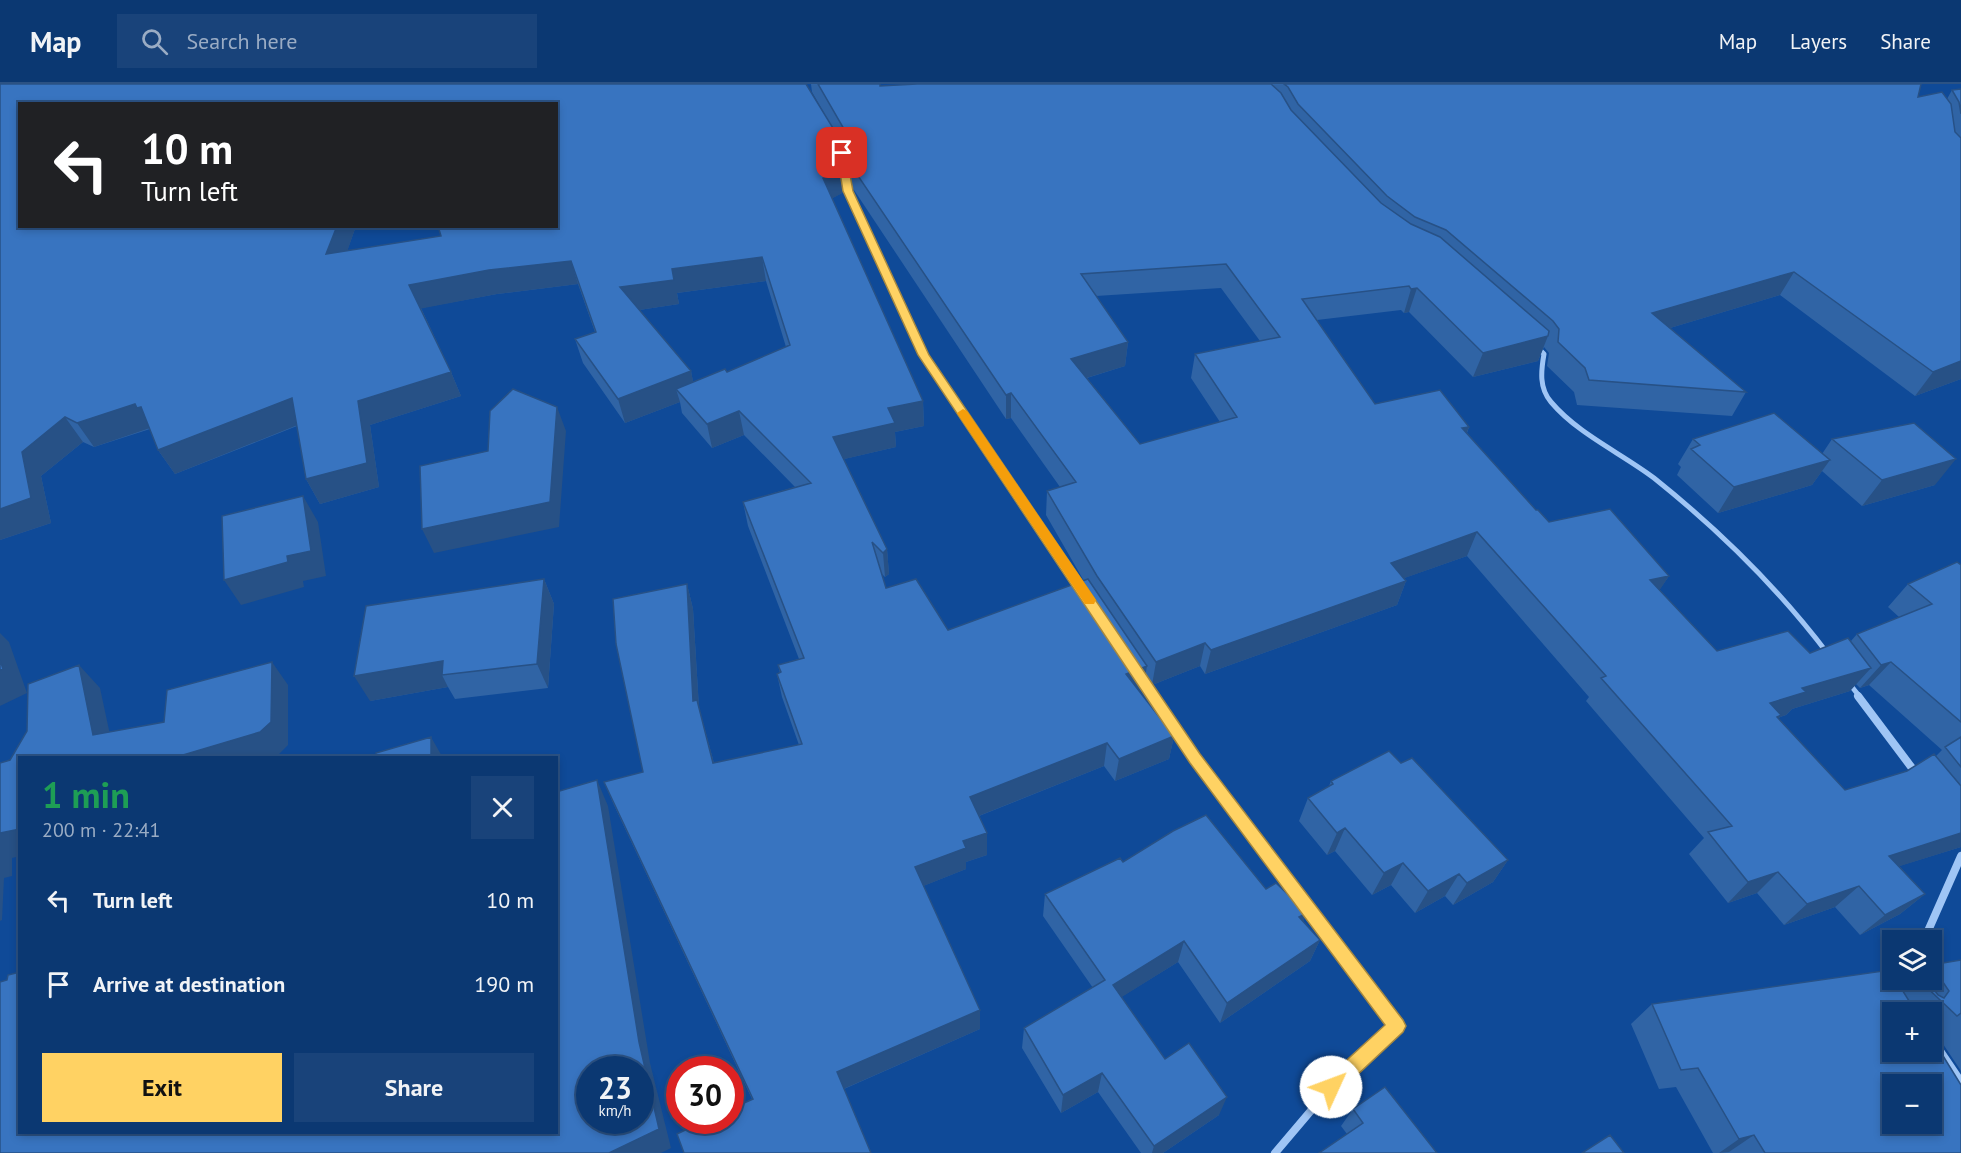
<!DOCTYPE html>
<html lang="en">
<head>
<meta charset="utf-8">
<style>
  body { margin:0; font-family:"PT Sans",sans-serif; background:#19437a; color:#f1f3f6; height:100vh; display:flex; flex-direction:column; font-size:22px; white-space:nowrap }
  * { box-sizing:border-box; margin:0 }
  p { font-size:20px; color:#9aacc4 }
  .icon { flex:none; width:33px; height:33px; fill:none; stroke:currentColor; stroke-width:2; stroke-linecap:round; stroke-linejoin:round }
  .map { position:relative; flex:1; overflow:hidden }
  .drawer { position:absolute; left:18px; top:672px; width:540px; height:378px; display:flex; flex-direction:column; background:#0b3872; border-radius:0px; box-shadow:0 3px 9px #0003,0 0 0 2px #2b5284 }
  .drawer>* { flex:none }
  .top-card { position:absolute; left:18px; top:18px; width:540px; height:126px; border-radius:0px; box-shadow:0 3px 9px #0003,0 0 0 2px #2b5284; background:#202124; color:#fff; overflow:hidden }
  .fabs { position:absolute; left:1882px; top:846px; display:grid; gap:12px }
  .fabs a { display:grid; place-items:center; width:60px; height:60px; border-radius:0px; background:#0b3872; box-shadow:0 3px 9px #0003,0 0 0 2px #2b5284; font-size:30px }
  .speed { position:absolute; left:576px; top:972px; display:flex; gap:12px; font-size:30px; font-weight:700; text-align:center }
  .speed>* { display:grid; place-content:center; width:78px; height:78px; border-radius:50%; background:#0b3872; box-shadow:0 3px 9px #0003,0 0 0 2px #2b5284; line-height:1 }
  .speed small { font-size:15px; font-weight:400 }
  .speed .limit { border:9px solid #d22; background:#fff; color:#111 }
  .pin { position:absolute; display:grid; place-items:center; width:51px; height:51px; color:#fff; margin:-26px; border-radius:12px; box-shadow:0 3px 9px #0006 }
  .me { position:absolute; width:66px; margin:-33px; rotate:47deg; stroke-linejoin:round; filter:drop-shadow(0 0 4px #0008) }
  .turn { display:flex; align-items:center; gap:21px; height:126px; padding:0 24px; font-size:27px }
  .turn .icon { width:78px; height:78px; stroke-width:2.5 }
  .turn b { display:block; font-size:42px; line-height:51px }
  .round { display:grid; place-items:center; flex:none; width:63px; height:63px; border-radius:0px; background:#19437a }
  .overview { display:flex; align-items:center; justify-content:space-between; height:102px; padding:0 24px }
  h1 { font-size:36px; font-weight:600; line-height:45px; color:#1e9e55 }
  .primary-button { display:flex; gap:12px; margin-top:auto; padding:12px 24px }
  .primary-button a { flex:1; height:69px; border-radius:0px; background:#ffd263; color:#111; font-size:24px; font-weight:600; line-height:69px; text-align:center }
  .primary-button a+a { background:#19437a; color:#f1f3f6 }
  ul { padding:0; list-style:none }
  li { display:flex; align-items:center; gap:18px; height:84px; padding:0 24px }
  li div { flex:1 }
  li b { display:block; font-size:22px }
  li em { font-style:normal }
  header { display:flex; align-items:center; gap:36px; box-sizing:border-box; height:84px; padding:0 30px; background:#0b3872; border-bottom:2px solid #2b5284 }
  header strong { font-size:28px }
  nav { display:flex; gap:33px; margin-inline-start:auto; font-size:21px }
  .search { width:420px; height:54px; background:#19437a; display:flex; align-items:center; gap:15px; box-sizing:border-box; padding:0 21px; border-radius:0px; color:#9aacc4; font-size:22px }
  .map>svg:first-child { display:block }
</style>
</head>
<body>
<header>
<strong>Map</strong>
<div class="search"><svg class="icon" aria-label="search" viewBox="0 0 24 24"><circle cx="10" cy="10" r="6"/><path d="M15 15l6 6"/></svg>Search here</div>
<nav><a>Map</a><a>Layers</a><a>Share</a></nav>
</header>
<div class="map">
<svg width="1961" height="1069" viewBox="0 0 1961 1069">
  <rect width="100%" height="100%" fill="#0f4a98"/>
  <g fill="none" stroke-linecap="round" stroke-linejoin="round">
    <path stroke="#9fc5f5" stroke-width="4.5" d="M 834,56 L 842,70 L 848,107 L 921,266
      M 1538,264 L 1540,266"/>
    <path stroke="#9fc5f5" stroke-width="5" d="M 920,264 L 1082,506
      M 1538,264 L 1544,270 C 1541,287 1539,304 1551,318 C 1578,350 1621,369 1654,394 C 1719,446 1778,504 1828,570
      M 1140,592 L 1154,613
      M 1848,598 L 1860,613"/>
    <path stroke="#9fc5f5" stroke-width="8" d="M 1153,612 L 1195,674 L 1397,942 L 1331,1003 L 1275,1069
      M 1858,612 L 1915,688
      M 1924,856 L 1961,772
      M 1932,955 L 1961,998"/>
  </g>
  <path fill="#3064a5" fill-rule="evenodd" d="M 0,0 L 806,0 L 828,36 L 812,8 L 811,0 L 880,0 L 880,2 L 917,0 L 1921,0 L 1918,13 L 1942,8 L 1947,15 L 1952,6 L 1961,5 L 1961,295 L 1915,312 L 1780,211 L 1670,244 L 1746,308 L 1732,332 L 1577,321 L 1574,308 L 1547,282 L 1549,269 L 1544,263 L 1538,277 L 1473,293 L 1409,228 L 1404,229 L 1401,226 L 1317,236 L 1375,320 L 1440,306 L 1469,343 L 1467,349 L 1536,426 L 1538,426 L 1549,438 L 1610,425 L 1669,492 L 1659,506 L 1717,567 L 1788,547 L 1810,569 L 1848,554 L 1851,557 L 1857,550 L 1899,533 L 1888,523 L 1908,500 L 1957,478 L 1961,481 L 1961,763 L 1899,782 L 1925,810 L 1900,830 L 1860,851 L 1835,823 L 1784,841 L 1757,809 L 1728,819 L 1689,770 L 1704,754 L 1586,617 L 1589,613 L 1467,472 L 1404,494 L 1406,497 L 1397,521 L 1205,590 L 1200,582 L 1152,601 L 1145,591 L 1143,605 L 1139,607 L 1174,652 L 1169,675 L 1115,697 L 1104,682 L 979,732 L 987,749 L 987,771 L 966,778 L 966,785 L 923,802 L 980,926 L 980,945 L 844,1005 L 871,1069 L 684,1069 L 677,1050 L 706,1036 L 730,1036 L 730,1025 L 752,1015 L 614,721 L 604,698 L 643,688 L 616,560 L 613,515 L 687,500 L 693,525 L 699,624 L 714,679 L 799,661 L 782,613 L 777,590 L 780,589 L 778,581 L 799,575 L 748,442 L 743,418 L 795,403 L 744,351 L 712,364 L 682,329 L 680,318 L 625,339 L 583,279 L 575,255 L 595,248 L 578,200 L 497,210 L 421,224 L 451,288 L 461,312 L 370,341 L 379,403 L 320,420 L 306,395 L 297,342 L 175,390 L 158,366 L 150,345 L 94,363 L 83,358 L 41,392 L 51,439 L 0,456 ZM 20,20 L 556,20 L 556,142 L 438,142 L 441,152 L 347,167 L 356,142 L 20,142 ZM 836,50 L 846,68 L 852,103 L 1006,335 L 1011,334 L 1060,403 L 1047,407 L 1046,431 L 1084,497 L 948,546 L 916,495 L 886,504 L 882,490 L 885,493 L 889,490 L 887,465 L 844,375 L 896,363 L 895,348 L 924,342 L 923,317 L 832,114 L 844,108 L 841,85 ZM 766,197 L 786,263 L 727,288 L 725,285 L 693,298 L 691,287 L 639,226 L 679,220 L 677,209 ZM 1221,204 L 1260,257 L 1195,270 L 1191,294 L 1220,338 L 1140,360 L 1087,294 L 1125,282 L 1128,258 L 1096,212 ZM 1856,600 L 1860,604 L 1869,601 L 1942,666 L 1936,672 L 1934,670 L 1907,687 L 1845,706 L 1778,635 L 1780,633 L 1786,631 L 1792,625 L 1850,607 Z
    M 1693,355 L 1822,370 L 1832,355 L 1935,401 L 1862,422 L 1822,387 L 1812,401 L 1718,429 L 1677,391 L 1681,383 L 1678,380 Z
    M 544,495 L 554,520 L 548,604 L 455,615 L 448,603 L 370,617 Z
    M 1401,679 L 1508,776 L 1493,798 L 1453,821 L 1445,812 L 1415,829 L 1391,801 L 1372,811 L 1335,767 L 1327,771 L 1299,737 L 1308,714 L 1329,702 L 1331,697 Z
    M 1123,778 L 1266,805 L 1307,829 L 1303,837 L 1320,856 L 1310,877 L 1220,939 L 1178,878 L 1121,913 L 1165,975 L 1219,1031 L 1163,1069 L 1141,1069 L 1098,1008 L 1061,1029 L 1022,964 L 1024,944 L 1093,904 L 1043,832 L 1045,810 Z
    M 1961,876 L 1961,987 L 1937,951 L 1932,950 L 1932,928 L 1893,928 L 1961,1069 L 1713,1069 L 1676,1003 L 1659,1005 L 1631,940 L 1652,920 L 1893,896 L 1932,896 L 1932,883 L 1937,880 Z
    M 1353,1025 L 1437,1069 L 1347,1050 L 1341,1042 Z"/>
  <path fill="#275186" d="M 841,85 L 844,108 L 826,118 L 823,94 Z
    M 337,142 L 356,142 L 338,194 L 326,170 Z
    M 762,173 L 766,197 L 677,209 L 679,220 L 626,228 L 620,203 L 672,185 Z
    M 571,177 L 578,200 L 497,210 L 419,225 L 409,201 L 489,186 Z
    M 1794,188 L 1780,211 L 1640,253 L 1652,229 Z
    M 1417,204 L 1409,228 L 1404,229 L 1411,205 Z
    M 1548,252 L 1538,277 L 1473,293 L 1483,269 Z
    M 1128,258 L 1125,282 L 1070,299 L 1071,275 Z
    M 1961,265 L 1961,295 L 1915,312 L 1933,288 Z
    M 691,287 L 696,312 L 676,305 L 680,318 L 625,339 L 618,315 Z
    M 451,288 L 461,312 L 370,341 L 379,403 L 320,420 L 306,395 L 358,317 Z
    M 1011,309 L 1011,334 L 1006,335 L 1006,311 Z
    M 292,314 L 305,338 L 175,390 L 158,366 Z
    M 923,317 L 924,342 L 895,348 L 896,363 L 836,377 L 833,353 L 888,324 Z
    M 135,320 L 141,323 L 150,344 L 94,363 L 77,339 Z
    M 557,323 L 566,347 L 559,443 L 434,469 L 422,445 Z
    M 739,327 L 744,351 L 712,364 L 707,340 Z
    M 65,333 L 83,358 L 41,392 L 51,439 L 0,456 L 0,425 L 22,368 Z
    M 1469,343 L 1459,367 L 1462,344 Z
    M 1956,375 L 1935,401 L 1862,422 L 1882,396 Z
    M 1830,376 L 1812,401 L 1718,429 L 1734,403 Z
    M 303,412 L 318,438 L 326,492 L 303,497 L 304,503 L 241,521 L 224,496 L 287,472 Z
    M 1477,448 L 1467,472 L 1382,502 L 1391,479 Z
    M 887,465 L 889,490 L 885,493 L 883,469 Z
    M 1669,492 L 1653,516 L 1650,496 Z
    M 544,495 L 554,520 L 548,604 L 537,580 Z
    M 1406,497 L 1397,521 L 1205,590 L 1211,566 Z
    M 687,500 L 693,525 L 699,624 L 720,702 L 693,617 Z
    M 0,549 L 9,558 L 27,609 L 0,622 Z
    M 1205,559 L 1200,582 L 1152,601 L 1156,578 Z
    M 443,577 L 442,591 L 448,603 L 370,617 L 354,592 Z
    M 272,578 L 288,601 L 288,661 L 278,671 L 270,674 L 173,674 Z
    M 1891,578 L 1869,601 L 1860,604 L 1881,581 Z
    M 79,581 L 100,604 L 115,674 L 93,651 Z
    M 1147,582 L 1143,605 L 1122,613 L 1126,590 Z
    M 1871,584 L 1850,607 L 1792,625 L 1786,631 L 1780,633 L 1762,654 L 1770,619 L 1802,604 Z
    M 1174,652 L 1169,675 L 1115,697 L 1119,675 Z
    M 431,653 L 443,674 L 431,674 Z
    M 1107,659 L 1104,682 L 971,735 L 970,713 Z
    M 597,696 L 608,722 L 650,979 L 671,1064 L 661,1069 L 609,1069 L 639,958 Z
    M 1345,744 L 1335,767 L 1327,771 L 1337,749 Z
    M 20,745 L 20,772 L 12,774 L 12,792 L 4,794 L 2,836 L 0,837 L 0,749 Z
    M 987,749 L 987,771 L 966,778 L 966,785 L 916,805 L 915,783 L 963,757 Z
    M 1961,749 L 1961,763 L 1865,793 L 1889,772 Z
    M 1508,776 L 1493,798 L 1453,821 L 1467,799 Z
    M 1403,779 L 1391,801 L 1372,811 L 1384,789 Z
    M 1778,788 L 1757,809 L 1728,819 L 1748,798 Z
    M 1459,790 L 1445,812 L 1415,829 L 1428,807 Z
    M 1859,802 L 1835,823 L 1784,841 L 1807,820 Z
    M 1925,810 L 1900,830 L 1860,851 L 1885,831 Z
    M 1307,829 L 1297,851 L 1299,833 Z
    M 1320,856 L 1310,877 L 1220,939 L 1227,919 Z
    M 1184,857 L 1178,878 L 1109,921 L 1113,901 Z
    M 980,926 L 980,945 L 841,1006 L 837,988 Z
    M 1102,989 L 1098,1008 L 1061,1029 L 1063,1011 Z
    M 1227,1013 L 1219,1031 L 1163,1069 L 1152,1069 L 1154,1062 Z
    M 1754,1051 L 1729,1068 L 1719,1069 L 1739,1055 Z"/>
  <path fill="#3874c0" stroke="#275186" stroke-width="1.5" fill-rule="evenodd" d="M 0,0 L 806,0 L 836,49 L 841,85 L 823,94 L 923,317 L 888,324 L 895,339 L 833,353 L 887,465 L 883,469 L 872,458 L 886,504 L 916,495 L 948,546 L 1088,495 L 1147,582 L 1126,590 L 1174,652 L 1119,675 L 1107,659 L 970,713 L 987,749 L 963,757 L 966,764 L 915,783 L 980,926 L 837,988 L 871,1069 L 684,1069 L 677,1050 L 706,1036 L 730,1036 L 730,1025 L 753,1015 L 604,698 L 643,688 L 616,560 L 613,515 L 687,500 L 693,617 L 697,616 L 713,679 L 802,660 L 777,590 L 781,588 L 778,581 L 804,574 L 743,418 L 811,399 L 739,327 L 707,340 L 676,305 L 725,285 L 727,288 L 790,261 L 762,173 L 672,185 L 674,196 L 620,203 L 691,287 L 618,315 L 575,255 L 596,248 L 571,177 L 489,186 L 409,201 L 451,288 L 358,317 L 367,379 L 306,395 L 292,314 L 158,366 L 141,323 L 137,324 L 135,320 L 77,339 L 65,333 L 22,368 L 31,414 L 0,425 ZM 20,20 L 556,20 L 556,142 L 438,142 L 441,152 L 326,170 L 337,142 L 20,142 Z
    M 818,0 L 880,0 L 880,2 L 917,0 L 1271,0 L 1281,9 L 1291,26 L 1381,119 L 1411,140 L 1440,153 L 1549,247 L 1548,252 L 1483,269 L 1417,204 L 1411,205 L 1409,202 L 1302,215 L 1375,320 L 1440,306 L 1469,343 L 1462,344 L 1536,426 L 1538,426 L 1549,438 L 1610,425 L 1669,492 L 1650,496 L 1717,567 L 1788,547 L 1810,569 L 1848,554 L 1871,584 L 1802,604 L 1806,608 L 1770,619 L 1781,631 L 1777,633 L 1845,706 L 1907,687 L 1934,670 L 1961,702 L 1961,749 L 1889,772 L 1925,810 L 1885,831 L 1859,802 L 1807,820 L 1778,788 L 1748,798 L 1708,748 L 1732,742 L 1601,594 L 1606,592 L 1477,448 L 1391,479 L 1406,497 L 1211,566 L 1205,559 L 1156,578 L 1097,492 L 1047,407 L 1076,398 L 1011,309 L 1006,311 L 850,80 L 844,45 ZM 1226,180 L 1280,253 L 1195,270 L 1237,333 L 1140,360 L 1071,275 L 1128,258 L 1081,190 Z
    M 1284,0 L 1921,0 L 1918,13 L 1942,8 L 1951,20 L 1955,48 L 1961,54 L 1961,277 L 1933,288 L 1794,188 L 1652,229 L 1746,308 L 1589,296 L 1585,284 L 1558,258 L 1559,245 L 1553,237 L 1446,146 L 1415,133 L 1387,112 L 1298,20 L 1288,3 Z
    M 1961,5 L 1961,30 L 1959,18 L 1952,6 Z
    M 513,305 L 557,323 L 550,418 L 422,445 L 420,382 L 488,367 L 490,327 Z
    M 1774,329 L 1830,376 L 1734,403 L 1691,365 L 1700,361 L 1693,355 Z
    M 1914,339 L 1956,375 L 1882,396 L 1832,355 Z
    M 303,412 L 311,467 L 287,472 L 288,478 L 224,496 L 222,432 Z
    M 1957,478 L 1961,481 L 1961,638 L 1891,578 L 1881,581 L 1857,550 L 1932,520 L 1908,500 Z
    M 544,495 L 537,580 L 442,591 L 443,577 L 354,592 L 366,522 Z
    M 0,576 L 3,585 L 0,586 Z
    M 272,578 L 271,638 L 260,648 L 173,674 L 20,674 L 20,745 L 0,749 L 0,679 L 10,676 L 27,647 L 28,600 L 79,581 L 93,651 L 164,638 L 167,606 Z
    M 431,653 L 431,674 L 376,674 L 376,669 Z
    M 1961,653 L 1961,683 L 1945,663 Z
    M 1389,667 L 1401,679 L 1412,674 L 1508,776 L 1467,799 L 1459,790 L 1428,807 L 1403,779 L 1384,789 L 1345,744 L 1337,749 L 1308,714 L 1333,700 L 1331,697 Z
    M 597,696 L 639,958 L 659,1045 L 609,1069 L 0,1069 L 0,898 L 7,896 L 8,891 L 20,888 L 20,1048 L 556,1048 L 556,708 ZM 590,986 L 640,986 L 640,1036 L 590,1036 Z
    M 1206,731 L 1266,805 L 1276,799 L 1307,829 L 1299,833 L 1320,856 L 1227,919 L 1184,857 L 1113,901 L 1165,975 L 1189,959 L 1227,1013 L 1154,1062 L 1102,989 L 1063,1011 L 1024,944 L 1105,896 L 1045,810 L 1120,774 L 1123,778 L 1173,747 Z
    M 1961,876 L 1961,929 L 1957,932 L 1919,896 L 1927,896 L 1938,911 L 1944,914 L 1949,907 L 1934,885 L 1937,880 Z
    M 1890,886 L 1893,891 L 1893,896 L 1896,896 L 1916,928 L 1893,928 L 1893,968 L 1932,968 L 1932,954 L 1961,1001 L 1961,1069 L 1765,1069 L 1754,1051 L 1739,1055 L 1698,984 L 1681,986 L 1652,920 ZM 1893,1000 L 1932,1000 L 1932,1040 L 1893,1040 Z
    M 1385,1003 L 1437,1069 L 1319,1069 L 1363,1039 L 1353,1025 Z
    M 1610,1051 L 1624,1069 L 1582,1069 Z"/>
  <path fill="#ffd263" stroke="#a68840" stroke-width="1.5" d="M 842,67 L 846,69 L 853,107 L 929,271 L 1200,670 L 1403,936 L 1406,942 L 1403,948 L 1338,1009 L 1331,1012 L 1325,1009 L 1322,1003 L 1325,996 L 1385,941 L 1190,679 L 918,271 L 843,107 L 837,69 Z"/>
  <path fill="#f59e0b" d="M 963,325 L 967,327 L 1094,513 L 1096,516 L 1094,520 L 1085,520 L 957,329 Z"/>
</svg>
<div class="fabs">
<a><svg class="icon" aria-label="layers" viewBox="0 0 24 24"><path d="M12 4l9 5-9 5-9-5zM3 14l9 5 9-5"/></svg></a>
<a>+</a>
<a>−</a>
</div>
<div class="speed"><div>23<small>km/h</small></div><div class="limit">30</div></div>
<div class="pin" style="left:842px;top:69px;background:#d93025"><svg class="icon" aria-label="arrive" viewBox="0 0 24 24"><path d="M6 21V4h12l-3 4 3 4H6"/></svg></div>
<svg class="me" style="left:1331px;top:1003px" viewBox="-20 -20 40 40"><circle r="19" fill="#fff"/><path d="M0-13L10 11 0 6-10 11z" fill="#ffd263"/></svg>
<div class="top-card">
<div class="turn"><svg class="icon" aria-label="left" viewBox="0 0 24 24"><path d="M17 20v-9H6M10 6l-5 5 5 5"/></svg><div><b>10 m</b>Turn left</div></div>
</div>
<section class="drawer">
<div class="overview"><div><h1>1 min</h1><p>200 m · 22:41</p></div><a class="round"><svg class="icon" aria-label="close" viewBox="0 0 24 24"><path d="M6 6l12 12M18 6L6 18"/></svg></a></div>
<ul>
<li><svg class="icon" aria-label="left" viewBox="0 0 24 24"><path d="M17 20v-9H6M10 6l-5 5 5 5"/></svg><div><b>Turn left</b></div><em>10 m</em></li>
<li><svg class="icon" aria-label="arrive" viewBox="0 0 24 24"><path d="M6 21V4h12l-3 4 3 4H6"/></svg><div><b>Arrive at destination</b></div><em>190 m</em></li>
</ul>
<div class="primary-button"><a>Exit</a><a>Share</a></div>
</section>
</div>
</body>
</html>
